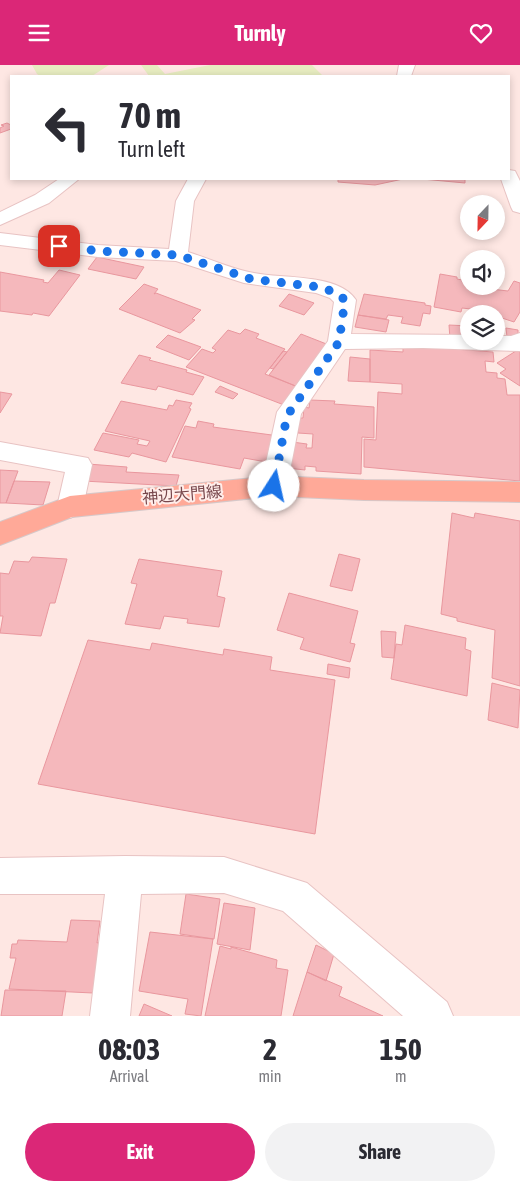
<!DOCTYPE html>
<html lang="en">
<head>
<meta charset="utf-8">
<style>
  body { margin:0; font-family:"Asap Condensed","Noto Sans JP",sans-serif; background:#f2f2f3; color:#2b2b33; height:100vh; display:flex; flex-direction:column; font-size:19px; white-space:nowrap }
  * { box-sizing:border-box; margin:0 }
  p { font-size:16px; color:#7c7c81 }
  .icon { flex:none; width:28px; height:28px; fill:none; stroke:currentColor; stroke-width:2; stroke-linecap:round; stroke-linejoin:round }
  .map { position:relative; height:951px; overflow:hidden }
  .sheet { display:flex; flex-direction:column; background:#fff; flex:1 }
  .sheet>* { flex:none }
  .guide { position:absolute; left:10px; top:10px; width:500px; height:105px; border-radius:0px; box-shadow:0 2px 8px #0003; background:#fff; color:#2b2b33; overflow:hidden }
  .needle { width:32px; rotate:202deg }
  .controls { position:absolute; left:460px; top:130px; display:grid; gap:10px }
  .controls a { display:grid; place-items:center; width:45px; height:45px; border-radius:50%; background:#fff; box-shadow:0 2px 8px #0003; font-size:25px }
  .pin { position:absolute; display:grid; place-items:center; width:42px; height:42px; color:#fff; margin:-21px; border-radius:10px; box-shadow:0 2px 8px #0006 }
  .me { position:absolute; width:55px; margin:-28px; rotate:10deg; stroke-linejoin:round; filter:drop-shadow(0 0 4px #0008) }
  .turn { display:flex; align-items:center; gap:18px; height:105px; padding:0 25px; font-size:22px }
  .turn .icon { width:65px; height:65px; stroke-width:2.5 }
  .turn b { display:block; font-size:35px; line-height:42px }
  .eta { display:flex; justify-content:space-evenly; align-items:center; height:85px; text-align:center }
  .eta b { font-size:30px; font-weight:700; line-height:35px }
  .button { display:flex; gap:10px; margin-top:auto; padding:10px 25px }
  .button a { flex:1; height:58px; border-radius:30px; background:#db2777; color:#fff; font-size:20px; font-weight:700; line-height:58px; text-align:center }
  .button a+a { background:#f2f2f3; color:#2b2b33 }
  header { display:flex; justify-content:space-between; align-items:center; height:65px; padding:0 25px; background:#db2777; color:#fff; font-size:22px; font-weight:700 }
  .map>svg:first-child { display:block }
</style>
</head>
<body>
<header><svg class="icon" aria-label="menu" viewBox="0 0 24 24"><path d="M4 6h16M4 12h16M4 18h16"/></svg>Turnly<svg class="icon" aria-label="heart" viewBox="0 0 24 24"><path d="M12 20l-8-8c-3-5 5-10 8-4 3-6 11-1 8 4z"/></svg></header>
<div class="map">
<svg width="520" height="951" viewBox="0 0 520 951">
  <rect width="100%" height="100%" fill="#fee7e3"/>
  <path fill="#e7ecc0" d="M 32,0 L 109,0 L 92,11 L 40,11 L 37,9 Z
    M 141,0 L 157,0 L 165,9 L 210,0 L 312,0 L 323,11 L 149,11 Z"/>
  <path fill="#f5b8bc" stroke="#e9979e" d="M 7,58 L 11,60 L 11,64 L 0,68 L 0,63 L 4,61 L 1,60 Z
    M 338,114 L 403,114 L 375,120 L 338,117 Z
    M 422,114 L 465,114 L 465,118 Z
    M 97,192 L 144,202 L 136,214 L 88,204 Z
    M 59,205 L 80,210 L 49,251 L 33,248 L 32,250 L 0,246 L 0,207 L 44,215 L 43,217 L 48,218 Z
    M 440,209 L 457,212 L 457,214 L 462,215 L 462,217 L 469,218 L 469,221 L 488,221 L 492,222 L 491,224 L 508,226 L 514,216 L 520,218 L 520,247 L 514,257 L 496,251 L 496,249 L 493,249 L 494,247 L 488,246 L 462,243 L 461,247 L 434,242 Z
    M 144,219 L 158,224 L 154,229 L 156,228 L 201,245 L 192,254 L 195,255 L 180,268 L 119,244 Z
    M 289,229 L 314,238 L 304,250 L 279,241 Z
    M 364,229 L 425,238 L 425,240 L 431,241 L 430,249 L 423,248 L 420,261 L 401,258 L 403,252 L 388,250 L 386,254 L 358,250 Z
    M 358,250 L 389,255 L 386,267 L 355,262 Z
    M 449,260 L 469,261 L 469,275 L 450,274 Z
    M 506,263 L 518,265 L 518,269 L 507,272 Z
    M 245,264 L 259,269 L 256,273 L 285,284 L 265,309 L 298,322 L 284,340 L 186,302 L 202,284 L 213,288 L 216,285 L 212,283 L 228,265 L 240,269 Z
    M 301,269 L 329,280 L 298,322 L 269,310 Z
    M 168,270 L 201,282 L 189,295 L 156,282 Z
    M 403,280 L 493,287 L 494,297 L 485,296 L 486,307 L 497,308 L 497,313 L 505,314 L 507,330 L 520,330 L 520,416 L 364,402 L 364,374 L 376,375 L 378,327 L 402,329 L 402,319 L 370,317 L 370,285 L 403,287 Z
    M 519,284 L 520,285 L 520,321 L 500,308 L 506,304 L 497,298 Z
    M 283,286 L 287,287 L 273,304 L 270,303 Z
    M 139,290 L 151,293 L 149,295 L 187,305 L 186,307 L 204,312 L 193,330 L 158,321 L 156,325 L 121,318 Z
    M 350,292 L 370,294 L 370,317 L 348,316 Z
    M 220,321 L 238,329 L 233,334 L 215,327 Z
    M 0,327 L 12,329 L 0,348 Z
    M 176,335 L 192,338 L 189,343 L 191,344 L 166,397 L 132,388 L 129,392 L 94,385 L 103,368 L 139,375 L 137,379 L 147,381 L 150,376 L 105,366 L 121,336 L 167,345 L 169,340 L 173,341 Z
    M 310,335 L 335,336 L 334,339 L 374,342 L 374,373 L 362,372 L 361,409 L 316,406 L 316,402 L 305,401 L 305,405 L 287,403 L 292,377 L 307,379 L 306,383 L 312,383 L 313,369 L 298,368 L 299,353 L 303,353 L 304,342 L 309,343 Z
    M 198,356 L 214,359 L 213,362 L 279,371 L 272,398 L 244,393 L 240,404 L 172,392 L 185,361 L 196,363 Z
    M 88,399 L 127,402 L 126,407 L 179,410 L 176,421 L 83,416 Z
    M 0,405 L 18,406 L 6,438 L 0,438 Z
    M 14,416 L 50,417 L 43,440 L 6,438 Z
    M 452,448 L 474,453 L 475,448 L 520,456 L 520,621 L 492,613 L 495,565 L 457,556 L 457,553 L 441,549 Z
    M 339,489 L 360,494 L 352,526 L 330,521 Z
    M 32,492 L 67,494 L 55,538 L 50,538 L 41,571 L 0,568 L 3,551 L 0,551 L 0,508 L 9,509 L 14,496 L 29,497 Z
    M 139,494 L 222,506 L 217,531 L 225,533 L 219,562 L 187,558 L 188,554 L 164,551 L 160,564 L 125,559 L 137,519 L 131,518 Z
    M 289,528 L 358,546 L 350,578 L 355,579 L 350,597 L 300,584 L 304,573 L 277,565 Z
    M 405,560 L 466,573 L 465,584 L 471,586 L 467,631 L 391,614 L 396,579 L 402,580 Z
    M 381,566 L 396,567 L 394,593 L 382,592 Z
    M 88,575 L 150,585 L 152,578 L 223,590 L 224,584 L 272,592 L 270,605 L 335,615 L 315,769 L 38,719 Z
    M 328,599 L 350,603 L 349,613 L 327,609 Z
    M 492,618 L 520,625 L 518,663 L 488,655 Z
    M 186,829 L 220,834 L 214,874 L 180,869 Z
    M 224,838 L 255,843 L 250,885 L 217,879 Z
    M 71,855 L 100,856 L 97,878 L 100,877 L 93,928 L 9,924 L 16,893 L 10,893 L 12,879 L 17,879 L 18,875 L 67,877 Z
    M 150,867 L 213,874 L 201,951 L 185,949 L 188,934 L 139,926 Z
    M 316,880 L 334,889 L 326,916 L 307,907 Z
    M 220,881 L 231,884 L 231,882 L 277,895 L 276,903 L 288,905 L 281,951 L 205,951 Z
    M 307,907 L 342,922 L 339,931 L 383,951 L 293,951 Z
    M 5,925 L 66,926 L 62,951 L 1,951 Z
    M 144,939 L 172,951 L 139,951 Z"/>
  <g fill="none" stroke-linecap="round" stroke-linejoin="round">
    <g stroke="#e8c3c3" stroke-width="2">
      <path id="street" d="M 399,0 L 415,0 L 411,11 L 397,11 Z
        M 509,105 L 515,106 L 520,116 L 520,148 L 513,146 L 511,142 L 501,114 L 509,114 Z
        M 59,114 L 79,114 L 49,138 L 0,160 L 0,147 L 35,130 Z
        M 188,114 L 206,114 L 194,136 L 188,187 C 210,194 232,204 254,208 C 283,214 338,208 356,235 L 351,269 L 469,270 L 469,276 L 496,276 L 496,271 L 511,271 L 520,268 L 520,286 L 423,283 L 345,284 L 301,349 L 287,421 L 283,428 L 274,431 L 265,428 L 261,421 L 277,347 L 328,276 L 334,237 L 330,233 L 316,228 L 244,218 L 176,196 L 98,192 L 0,180 L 0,168 L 98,180 L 169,184 L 176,136 Z
        M 0,377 L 88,393 L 92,400 L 83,442 L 79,449 L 70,453 L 61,449 L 57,442 L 65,407 L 0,395 Z
        M 125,791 L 224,792 L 307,818 L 447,937 L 453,951 L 403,951 L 283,846 L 224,828 L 141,829 L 130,951 L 90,951 L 105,829 L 0,829 L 0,793 Z"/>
    </g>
    <g stroke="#d6c8c9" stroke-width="2">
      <path id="primary" d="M 274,411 L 364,415 L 520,417 L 520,437 L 364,435 L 274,431 L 72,452 L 0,480 L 0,457 L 70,431 Z"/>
    </g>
    <use href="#street" fill="#fff" fill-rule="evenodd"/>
    <use href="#primary" fill="#ffa998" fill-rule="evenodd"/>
  </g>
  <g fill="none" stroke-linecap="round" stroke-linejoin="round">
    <path stroke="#1a73e8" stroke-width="9" stroke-dasharray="0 16.2" d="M 59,181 L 98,186 L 178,190 L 251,214 L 319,222 L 337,228 L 345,235 L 339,277 L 289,348 L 285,361 L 274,421"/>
  </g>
  <g text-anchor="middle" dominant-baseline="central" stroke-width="4" stroke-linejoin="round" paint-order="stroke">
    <g font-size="16" fill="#78474c" stroke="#ffedea">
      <text transform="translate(182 429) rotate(-5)">神辺大門線</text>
    </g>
  </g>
</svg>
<div class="controls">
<a><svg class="needle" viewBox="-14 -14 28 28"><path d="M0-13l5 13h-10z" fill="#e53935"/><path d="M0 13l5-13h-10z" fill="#7c7c81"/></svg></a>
<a><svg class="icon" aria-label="sound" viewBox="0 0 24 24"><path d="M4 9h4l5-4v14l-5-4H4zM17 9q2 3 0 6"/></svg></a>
<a><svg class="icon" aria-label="layers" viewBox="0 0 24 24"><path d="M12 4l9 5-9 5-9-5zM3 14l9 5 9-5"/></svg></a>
</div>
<div class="pin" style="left:59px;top:181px;background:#d93025"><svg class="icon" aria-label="arrive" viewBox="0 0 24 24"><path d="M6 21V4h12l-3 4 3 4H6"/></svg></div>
<svg class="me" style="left:274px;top:421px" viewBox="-20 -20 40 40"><circle r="19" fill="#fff"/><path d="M0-13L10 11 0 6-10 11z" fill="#1a73e8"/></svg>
<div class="guide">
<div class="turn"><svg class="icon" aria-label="left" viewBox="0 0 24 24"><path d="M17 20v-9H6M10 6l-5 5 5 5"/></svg><div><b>70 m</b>Turn left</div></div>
</div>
</div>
<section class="sheet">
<div class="eta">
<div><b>08:03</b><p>Arrival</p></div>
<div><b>2</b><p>min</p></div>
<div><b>150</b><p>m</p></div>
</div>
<div class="button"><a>Exit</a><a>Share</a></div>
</section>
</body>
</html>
